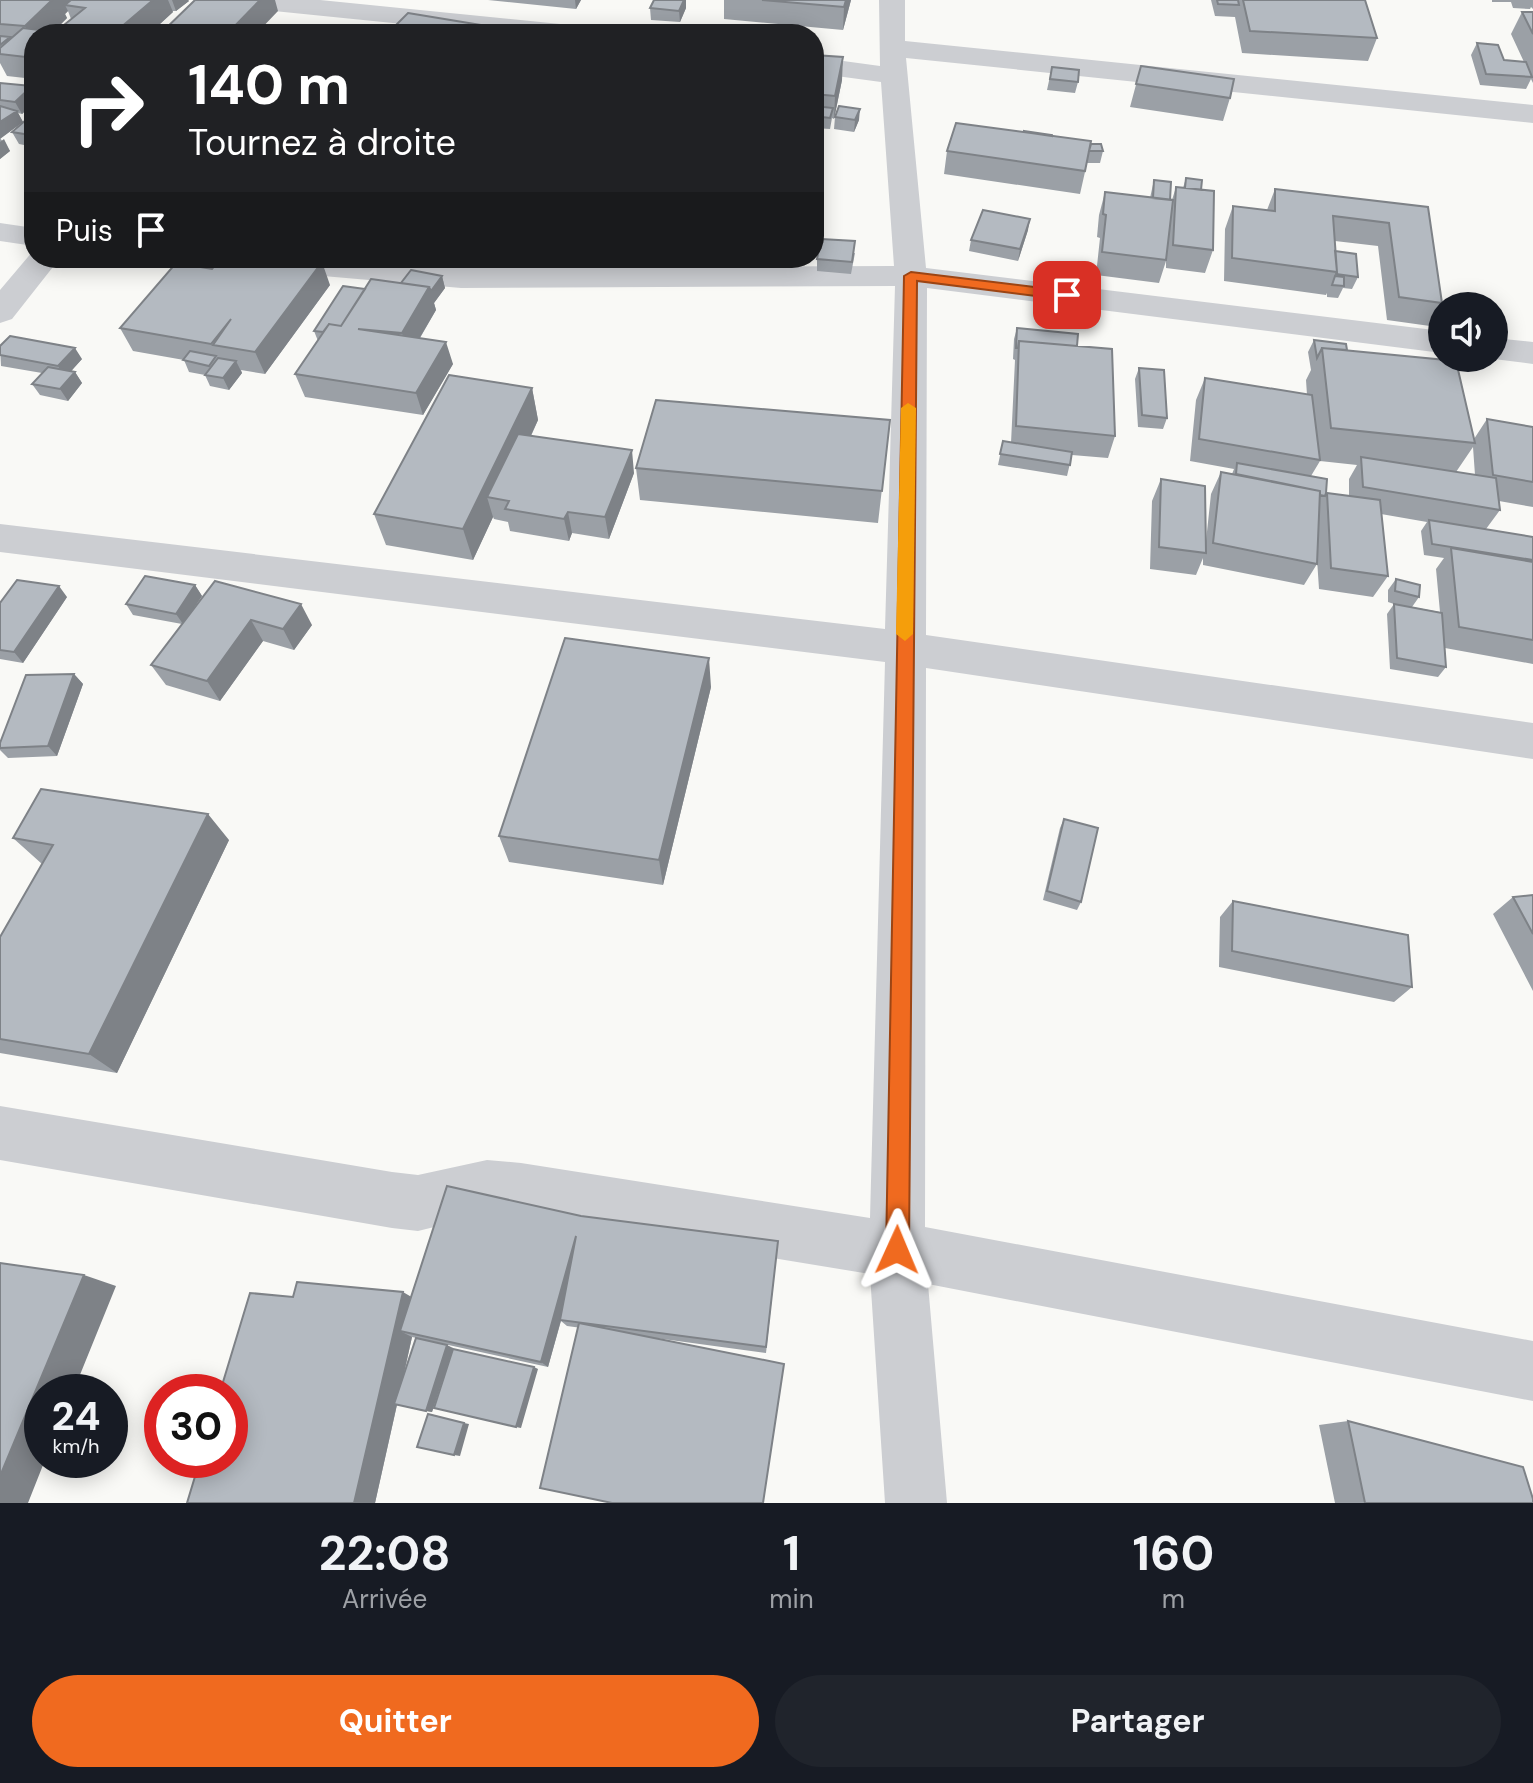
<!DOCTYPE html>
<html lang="fr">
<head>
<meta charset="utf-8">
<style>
  body { margin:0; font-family:"DM Sans",sans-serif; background:#20242c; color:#f1f3f6; height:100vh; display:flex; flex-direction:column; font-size:30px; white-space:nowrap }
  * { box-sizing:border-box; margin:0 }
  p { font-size:26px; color:#9ea1a6 }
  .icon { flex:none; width:44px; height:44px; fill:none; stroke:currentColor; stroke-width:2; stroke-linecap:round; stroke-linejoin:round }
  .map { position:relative; height:1503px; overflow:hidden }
  .sheet { display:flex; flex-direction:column; background:#171b24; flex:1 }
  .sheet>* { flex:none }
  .top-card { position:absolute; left:24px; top:24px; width:800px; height:244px; border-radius:32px; box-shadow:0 4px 20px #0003; background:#202124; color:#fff; overflow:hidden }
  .buttons { position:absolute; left:1428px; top:292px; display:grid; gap:16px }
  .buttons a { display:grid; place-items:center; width:80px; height:80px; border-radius:50%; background:#171b24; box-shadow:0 4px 20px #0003; font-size:40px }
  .speed { position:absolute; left:24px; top:1374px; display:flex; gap:16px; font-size:40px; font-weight:700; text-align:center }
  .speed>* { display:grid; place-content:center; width:104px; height:104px; border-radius:50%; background:#171b24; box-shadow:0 4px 20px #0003; line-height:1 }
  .speed small { font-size:20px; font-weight:400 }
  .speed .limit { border:12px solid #d22; background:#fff; color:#111 }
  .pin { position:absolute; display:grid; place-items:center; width:68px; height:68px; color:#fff; margin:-34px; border-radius:16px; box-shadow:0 4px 12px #0006 }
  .me { position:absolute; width:88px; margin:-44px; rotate:1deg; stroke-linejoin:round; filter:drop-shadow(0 0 6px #0008) }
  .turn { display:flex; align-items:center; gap:28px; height:168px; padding:0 32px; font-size:36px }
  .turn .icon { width:104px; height:104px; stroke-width:2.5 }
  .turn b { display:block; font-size:56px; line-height:68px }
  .then { display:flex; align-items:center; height:76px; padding:0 32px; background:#0003; gap:16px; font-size:30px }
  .eta { display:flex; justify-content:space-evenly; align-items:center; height:136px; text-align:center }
  .eta b { font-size:48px; font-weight:700; line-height:56px }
  .primary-button { display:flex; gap:16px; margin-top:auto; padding:16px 32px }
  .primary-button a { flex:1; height:92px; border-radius:48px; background:#f06a1f; color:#fff; font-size:32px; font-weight:700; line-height:92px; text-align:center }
  .primary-button a+a { background:#20242c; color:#f1f3f6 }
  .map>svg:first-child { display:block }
</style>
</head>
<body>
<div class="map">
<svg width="1533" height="1503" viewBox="0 0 1533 1503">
  <rect width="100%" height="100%" fill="#f9f9f6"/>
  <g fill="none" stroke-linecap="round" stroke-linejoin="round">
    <path fill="#ccced2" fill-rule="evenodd" d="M 230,0 L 320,0 L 580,26 L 589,28 L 593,34 L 502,34 L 243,8 L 234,5 Z
      M 879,0 L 905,0 L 905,41 L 1533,105 L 1533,123 L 906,58 L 926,268 L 1442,331 L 1442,353 L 927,288 L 926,635 L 1533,723 L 1533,759 L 926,668 L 925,1227 L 1533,1341 L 1533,1401 L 928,1284 L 947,1503 L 885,1503 L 870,1274 L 521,1217 L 487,1214 L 418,1231 L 392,1228 L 0,1160 L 0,1106 L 392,1172 L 418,1175 L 487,1160 L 521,1163 L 870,1218 L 885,662 L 0,552 L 0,524 L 885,629 L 895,286 L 461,288 L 231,268 L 220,265 L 215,258 L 344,258 L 461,268 L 894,266 L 881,82 L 814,73 L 814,57 L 880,66 Z
      M 0,223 L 34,228 L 34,246 L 0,241 Z
      M 33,251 L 34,258 L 60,258 L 12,319 L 0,323 L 0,290 Z
      M 1494,338 L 1533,342 L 1533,364 L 1486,358 L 1494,358 Z"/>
  </g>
  <path fill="#9ba0a6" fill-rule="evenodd" d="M 0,0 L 188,0 L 189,1 L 176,11 L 172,11 L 173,12 L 149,34 L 34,34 L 34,79 L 7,76 L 0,63 ZM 68,11 L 71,19 L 59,29 L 61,33 L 53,32 L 67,18 L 65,14 Z
    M 488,0 L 581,0 L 576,9 Z
    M 686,0 L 686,8 L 680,22 L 651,20 L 650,8 Z
    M 724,0 L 851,0 L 843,30 L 724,19 Z
    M 1211,0 L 1365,0 L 1377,38 L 1368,61 L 1242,53 L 1235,17 L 1215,16 Z
    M 1492,0 L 1533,0 L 1533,9 L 1531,7 L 1530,9 L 1513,8 L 1511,2 L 1492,2 Z
    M 1522,12 L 1533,12 L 1533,83 L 1531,79 L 1526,89 L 1480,85 L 1471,55 L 1477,43 L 1504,60 L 1524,62 L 1511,34 Z
    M 814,55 L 842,80 L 834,119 L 832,118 L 830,129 L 814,128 Z
    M 1141,66 L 1230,98 L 1223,121 L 1130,107 Z
    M 1052,67 L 1078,82 L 1075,93 L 1047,90 Z
    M 0,83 L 32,86 L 34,91 L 34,102 L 22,114 L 18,113 L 23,122 L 0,138 L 10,151 L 0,159 Z
    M 835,117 L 859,120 L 854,132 L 834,129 Z
    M 34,120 L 34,147 L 19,144 L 12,132 Z
    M 1052,136 L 1091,144 L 1103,151 L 1100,163 L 1087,163 L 1080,194 L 944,174 L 947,151 Z
    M 1186,178 L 1201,190 L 1213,250 L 1205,273 L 1166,268 L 1166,261 L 1159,283 L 1096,275 L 1100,238 L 1097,237 L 1099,215 L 1105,192 L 1150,198 L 1154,180 L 1170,200 L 1172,200 L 1176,187 L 1183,188 Z
    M 1275,189 L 1428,207 L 1442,303 L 1430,326 L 1387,320 L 1378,246 L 1335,241 L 1335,251 L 1358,277 L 1352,289 L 1343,288 L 1338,298 L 1327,297 L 1327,293 L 1326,295 L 1224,281 L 1225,229 L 1233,206 L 1267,210 Z
    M 1028,230 L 1018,261 L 969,251 L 971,240 Z
    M 855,253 L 851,274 L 817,271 L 817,259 Z
    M 212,269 L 330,285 L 265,374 L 241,370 L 242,373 L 229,390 L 210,386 L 205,375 L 189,372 L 184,360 L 133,351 L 120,328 Z
    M 442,276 L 445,288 L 434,303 L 436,310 L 420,338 L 453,364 L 423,415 L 305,397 L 295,374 L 318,341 L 314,331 L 365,289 Z
    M 1017,328 L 1077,346 L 1115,436 L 1108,458 L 1072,455 L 1067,476 L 998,465 L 1003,441 L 1011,443 L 1015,360 L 1013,359 L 1014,339 Z
    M 1314,340 L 1347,350 L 1474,439 L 1487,419 L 1533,427 L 1533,507 L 1499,501 L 1500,510 L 1486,529 L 1533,537 L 1533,664 L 1445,648 L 1446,667 L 1438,677 L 1390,669 L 1387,614 L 1394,604 L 1388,602 L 1388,590 L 1396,579 L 1419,597 L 1412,607 L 1440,612 L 1436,569 L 1444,558 L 1424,555 L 1421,531 L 1427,522 L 1381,514 L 1388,576 L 1373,597 L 1319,589 L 1317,559 L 1317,564 L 1304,585 L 1203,565 L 1203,558 L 1196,575 L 1150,569 L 1152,501 L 1161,479 L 1206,541 L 1211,494 L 1221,472 L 1232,474 L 1234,469 L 1190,461 L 1196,400 L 1205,378 L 1307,395 L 1306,380 L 1311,370 L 1308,352 ZM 1473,447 L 1475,475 L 1456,472 ZM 1320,461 L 1357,465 L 1349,479 L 1349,496 L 1326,493 L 1311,476 Z
    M 0,346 L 82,359 L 71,371 L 75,372 L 82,383 L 68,401 L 40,395 L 32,384 L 42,373 L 1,366 Z
    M 1139,368 L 1167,418 L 1163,429 L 1138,427 L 1135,379 Z
    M 532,388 L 538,420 L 531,436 L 634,473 L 609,539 L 572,533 L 569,541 L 510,531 L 508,522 L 494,519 L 493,517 L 473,560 L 386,545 L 374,514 Z
    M 890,420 L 878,523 L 640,500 L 636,468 Z
    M 195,585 L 202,596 L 188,616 L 312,625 L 294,650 L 263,641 L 220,701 L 166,685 L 151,665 L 182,624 L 133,615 L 126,604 Z
    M 67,597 L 23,663 L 0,659 L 0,603 Z
    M 74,674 L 83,684 L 57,756 L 8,758 L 0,750 L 0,743 Z
    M 711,687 L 663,885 L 509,862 L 499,836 Z
    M 1064,819 L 1081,902 L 1077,910 L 1043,900 L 1060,828 Z
    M 13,838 L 229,840 L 117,1073 L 0,1053 L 0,937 L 42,864 Z
    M 1533,895 L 1533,991 L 1493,914 L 1513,897 Z
    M 1233,901 L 1412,987 L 1394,1002 L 1219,967 L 1220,917 Z
    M 581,1216 L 778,1241 L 766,1353 L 567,1326 L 561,1321 L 548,1367 L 412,1337 L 403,1378 L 453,1348 L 432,1412 L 397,1405 L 375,1503 L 293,1297 L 411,1297 Z
    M 1348,1421 L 1533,1503 L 1335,1503 L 1319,1425 Z"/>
  <path fill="#7e8287" d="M 52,0 L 78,0 L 65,5 L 68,11 L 65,14 L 67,18 L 51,34 L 34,45 L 25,26 Z
    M 153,0 L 168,0 L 173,12 L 149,34 L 113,34 Z
    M 172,0 L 188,0 L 189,1 L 176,11 Z
    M 260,0 L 275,0 L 278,11 L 256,34 L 227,34 Z
    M 575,0 L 581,0 L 576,9 Z
    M 684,0 L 686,0 L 686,8 L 680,22 L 679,11 Z
    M 846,0 L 851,0 L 843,30 L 844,7 Z
    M 843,57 L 842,80 L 834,119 L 835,96 Z
    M 32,86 L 34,91 L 34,102 L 22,114 L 15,102 Z
    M 860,109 L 859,120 L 854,132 L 855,120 Z
    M 17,111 L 23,122 L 0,139 L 0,122 Z
    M 4,139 L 10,151 L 0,159 L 0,142 Z
    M 1030,219 L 1028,230 L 1018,261 L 1020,249 Z
    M 322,262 L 330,285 L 265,374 L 255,352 Z
    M 442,276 L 445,288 L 434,303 L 436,310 L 409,356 L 402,333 L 429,287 Z
    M 446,342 L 453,364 L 423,415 L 416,393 Z
    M 75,348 L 82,359 L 65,378 L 58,366 Z
    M 236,361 L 242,373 L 229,390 L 223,378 Z
    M 75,372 L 82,383 L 68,401 L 60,389 Z
    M 532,388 L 538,420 L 501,500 L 487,497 L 493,517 L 473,560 L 463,529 Z
    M 632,450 L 634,473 L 609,539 L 605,517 Z
    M 568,512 L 572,533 L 569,541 L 564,519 Z
    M 195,585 L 202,596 L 183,624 L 176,614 Z
    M 59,586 L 67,597 L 23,663 L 14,652 Z
    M 301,604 L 312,625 L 294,650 L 283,629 Z
    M 251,620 L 263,641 L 220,701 L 207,681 Z
    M 709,658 L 711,687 L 663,885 L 659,860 Z
    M 74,674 L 83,684 L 57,756 L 48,746 Z
    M 208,814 L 229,840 L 117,1073 L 89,1054 Z
    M 576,1236 L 582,1244 L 548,1367 L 541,1362 Z
    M 84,1275 L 116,1286 L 73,1392 L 42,1392 L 42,1460 L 45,1460 L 28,1503 L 0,1503 L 0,1476 Z
    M 403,1292 L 420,1302 L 400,1331 L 412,1337 L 375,1503 L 354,1503 Z
    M 447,1345 L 453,1348 L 432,1412 L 426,1411 Z
    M 534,1367 L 538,1369 L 521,1428 L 516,1427 Z
    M 464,1423 L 469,1424 L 460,1456 L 454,1455 Z"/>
  <path fill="#b4bac1" stroke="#7e8287" stroke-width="2" d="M 0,0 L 52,0 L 25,26 L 0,24 Z
    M 71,0 L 153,0 L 113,34 L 92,34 L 59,29 L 85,8 L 65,5 Z
    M 195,0 L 260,0 L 227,34 L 160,34 Z
    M 654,0 L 684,0 L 679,11 L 650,8 Z
    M 762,0 L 846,0 L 844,7 Z
    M 1217,0 L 1238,0 L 1239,5 L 1218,4 Z
    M 1243,0 L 1365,0 L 1377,38 L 1250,31 Z
    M 1522,12 L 1533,12 L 1533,34 Z
    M 408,13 L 505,29 L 501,34 L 387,34 Z
    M 23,28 L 72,34 L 34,34 L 34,58 L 0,54 L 0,48 Z
    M 0,36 L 10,37 L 0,45 Z
    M 1477,43 L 1498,45 L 1504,60 L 1526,62 L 1532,77 L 1486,74 Z
    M 814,55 L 843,57 L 835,96 L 814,94 Z
    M 1141,66 L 1234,79 L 1230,98 L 1136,84 Z
    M 1052,67 L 1079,70 L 1078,82 L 1050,79 Z
    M 0,83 L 32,86 L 15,102 L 0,100 Z
    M 0,106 L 17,111 L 0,122 Z
    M 814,106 L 833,108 L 830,118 L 814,116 Z
    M 839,106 L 860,109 L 855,120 L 835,117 Z
    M 27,119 L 34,120 L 34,132 L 30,135 L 12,132 Z
    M 956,123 L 1091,141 L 1085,171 L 947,151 Z
    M 1024,131 L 1052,135 L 1052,136 L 1024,132 Z
    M 1091,144 L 1101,144 L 1103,151 L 1089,151 Z
    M 1186,178 L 1202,180 L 1201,190 L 1185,188 Z
    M 1154,180 L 1171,182 L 1170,200 L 1153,198 Z
    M 1176,187 L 1214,191 L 1213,250 L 1173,245 Z
    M 1275,189 L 1428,207 L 1442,303 L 1399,297 L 1389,223 L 1333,216 L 1337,272 L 1232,258 L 1233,206 L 1275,211 Z
    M 1105,192 L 1173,200 L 1166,260 L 1102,252 L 1106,215 L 1103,214 Z
    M 983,210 L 1030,219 L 1020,249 L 971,240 Z
    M 821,239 L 855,241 L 852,262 L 817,259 Z
    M 1335,251 L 1356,254 L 1358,277 L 1336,274 L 1337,272 Z
    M 221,258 L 297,258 L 322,262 L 255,352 L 213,345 L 231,319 L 211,344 L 120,328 L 176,263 L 212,269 Z
    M 411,270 L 442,276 L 431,291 L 429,287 L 401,283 Z
    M 1335,276 L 1344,277 L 1344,286 L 1332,285 Z
    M 371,279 L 429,287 L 402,333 L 358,329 L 446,342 L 416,393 L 295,374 L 329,324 L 341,326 Z
    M 343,286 L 365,289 L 341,326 L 329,324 L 323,332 L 314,331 Z
    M 1017,328 L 1078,334 L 1077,346 L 1019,341 L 1018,348 L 1016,348 Z
    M 10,336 L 75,348 L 58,366 L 0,355 L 0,346 Z
    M 1314,340 L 1346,344 L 1347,350 L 1322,348 L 1317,358 Z
    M 1019,341 L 1112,349 L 1115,436 L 1016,426 Z
    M 1322,348 L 1456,361 L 1475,443 L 1331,428 Z
    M 190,351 L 216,356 L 209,366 L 183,360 Z
    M 218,358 L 236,361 L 223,378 L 205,375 Z
    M 48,367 L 75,372 L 60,389 L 32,384 Z
    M 1139,368 L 1164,370 L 1167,418 L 1142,415 Z
    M 449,375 L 532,388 L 463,529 L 374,514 Z
    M 1205,378 L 1312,395 L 1320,460 L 1199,439 Z
    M 656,400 L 890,420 L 882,491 L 636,468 Z
    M 1487,419 L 1533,427 L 1533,482 L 1493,475 Z
    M 518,434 L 632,450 L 605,517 L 568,512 L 564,519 L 505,509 L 509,501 L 487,497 Z
    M 1003,441 L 1072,452 L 1070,465 L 1000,454 Z
    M 1361,457 L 1496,478 L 1500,510 L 1363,487 Z
    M 1237,463 L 1327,479 L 1326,493 L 1325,496 L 1320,495 L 1320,491 L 1236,474 Z
    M 1221,472 L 1320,491 L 1317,564 L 1213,543 Z
    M 1161,479 L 1205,486 L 1206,553 L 1159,547 Z
    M 1327,493 L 1380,500 L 1388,576 L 1331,568 Z
    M 1429,520 L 1533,537 L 1533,560 L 1432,544 Z
    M 1451,548 L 1533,562 L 1533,640 L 1459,627 Z
    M 145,576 L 195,585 L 176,614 L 126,604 Z
    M 1396,579 L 1420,585 L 1419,597 L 1395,591 Z
    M 17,580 L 59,586 L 14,652 L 0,650 L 0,603 Z
    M 215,581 L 301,604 L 283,629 L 251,620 L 207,681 L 151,665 Z
    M 1394,604 L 1442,613 L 1446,667 L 1397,658 Z
    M 565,638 L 709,658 L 659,860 L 499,836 Z
    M 74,674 L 48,746 L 0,748 L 0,743 L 26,675 Z
    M 41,789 L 208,814 L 89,1054 L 0,1039 L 0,937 L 53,845 L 13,838 Z
    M 1064,819 L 1098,828 L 1081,902 L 1047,891 Z
    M 1533,895 L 1533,934 L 1513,897 Z
    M 1233,901 L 1408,935 L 1412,987 L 1232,951 Z
    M 447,1186 L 581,1216 L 778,1241 L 766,1347 L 560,1320 L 576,1236 L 541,1362 L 400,1331 Z
    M 0,1263 L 84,1275 L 0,1476 Z
    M 297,1282 L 403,1292 L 354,1503 L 187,1503 L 200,1460 L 230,1460 L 230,1392 L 220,1392 L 250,1293 L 293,1297 Z
    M 579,1323 L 784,1364 L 763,1503 L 612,1503 L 540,1488 Z
    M 416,1338 L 447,1345 L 426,1411 L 394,1404 Z
    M 453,1349 L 534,1367 L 516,1427 L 434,1408 Z
    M 428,1414 L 464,1423 L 454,1455 L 417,1447 Z
    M 1348,1421 L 1523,1467 L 1533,1499 L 1533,1503 L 1365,1503 Z"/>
  <path fill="#f06a1f" stroke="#9c4514" stroke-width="2" d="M 911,272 L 1067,291 L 1074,295 L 1067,300 L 917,281 L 909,1250 L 905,1258 L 897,1262 L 889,1258 L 886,1250 L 904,276 Z"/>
  <path fill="#f59e0b" d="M 908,403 L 916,408 L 913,634 L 905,641 L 896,634 L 901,408 Z"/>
</svg>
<div class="buttons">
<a><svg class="icon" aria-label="sound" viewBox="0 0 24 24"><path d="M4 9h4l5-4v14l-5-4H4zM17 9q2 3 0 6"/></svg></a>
</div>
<div class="speed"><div>24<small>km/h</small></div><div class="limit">30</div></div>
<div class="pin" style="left:1067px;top:295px;background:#d93025"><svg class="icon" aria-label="arrive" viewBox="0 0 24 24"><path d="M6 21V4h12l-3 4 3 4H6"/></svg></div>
<svg class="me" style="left:897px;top:1250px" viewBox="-20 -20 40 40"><path d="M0-17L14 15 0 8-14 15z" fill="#f06a1f" stroke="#fff" stroke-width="4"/></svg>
<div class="top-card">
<div class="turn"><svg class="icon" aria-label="right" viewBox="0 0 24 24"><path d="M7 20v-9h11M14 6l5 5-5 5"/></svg><div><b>140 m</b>Tournez à droite</div></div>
<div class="then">Puis<svg class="icon" aria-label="arrive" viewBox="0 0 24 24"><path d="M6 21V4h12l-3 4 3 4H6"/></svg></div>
</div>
</div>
<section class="sheet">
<div class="eta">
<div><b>22:08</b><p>Arrivée</p></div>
<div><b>1</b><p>min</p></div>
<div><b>160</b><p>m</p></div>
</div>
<div class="primary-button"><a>Quitter</a><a>Partager</a></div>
</section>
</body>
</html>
